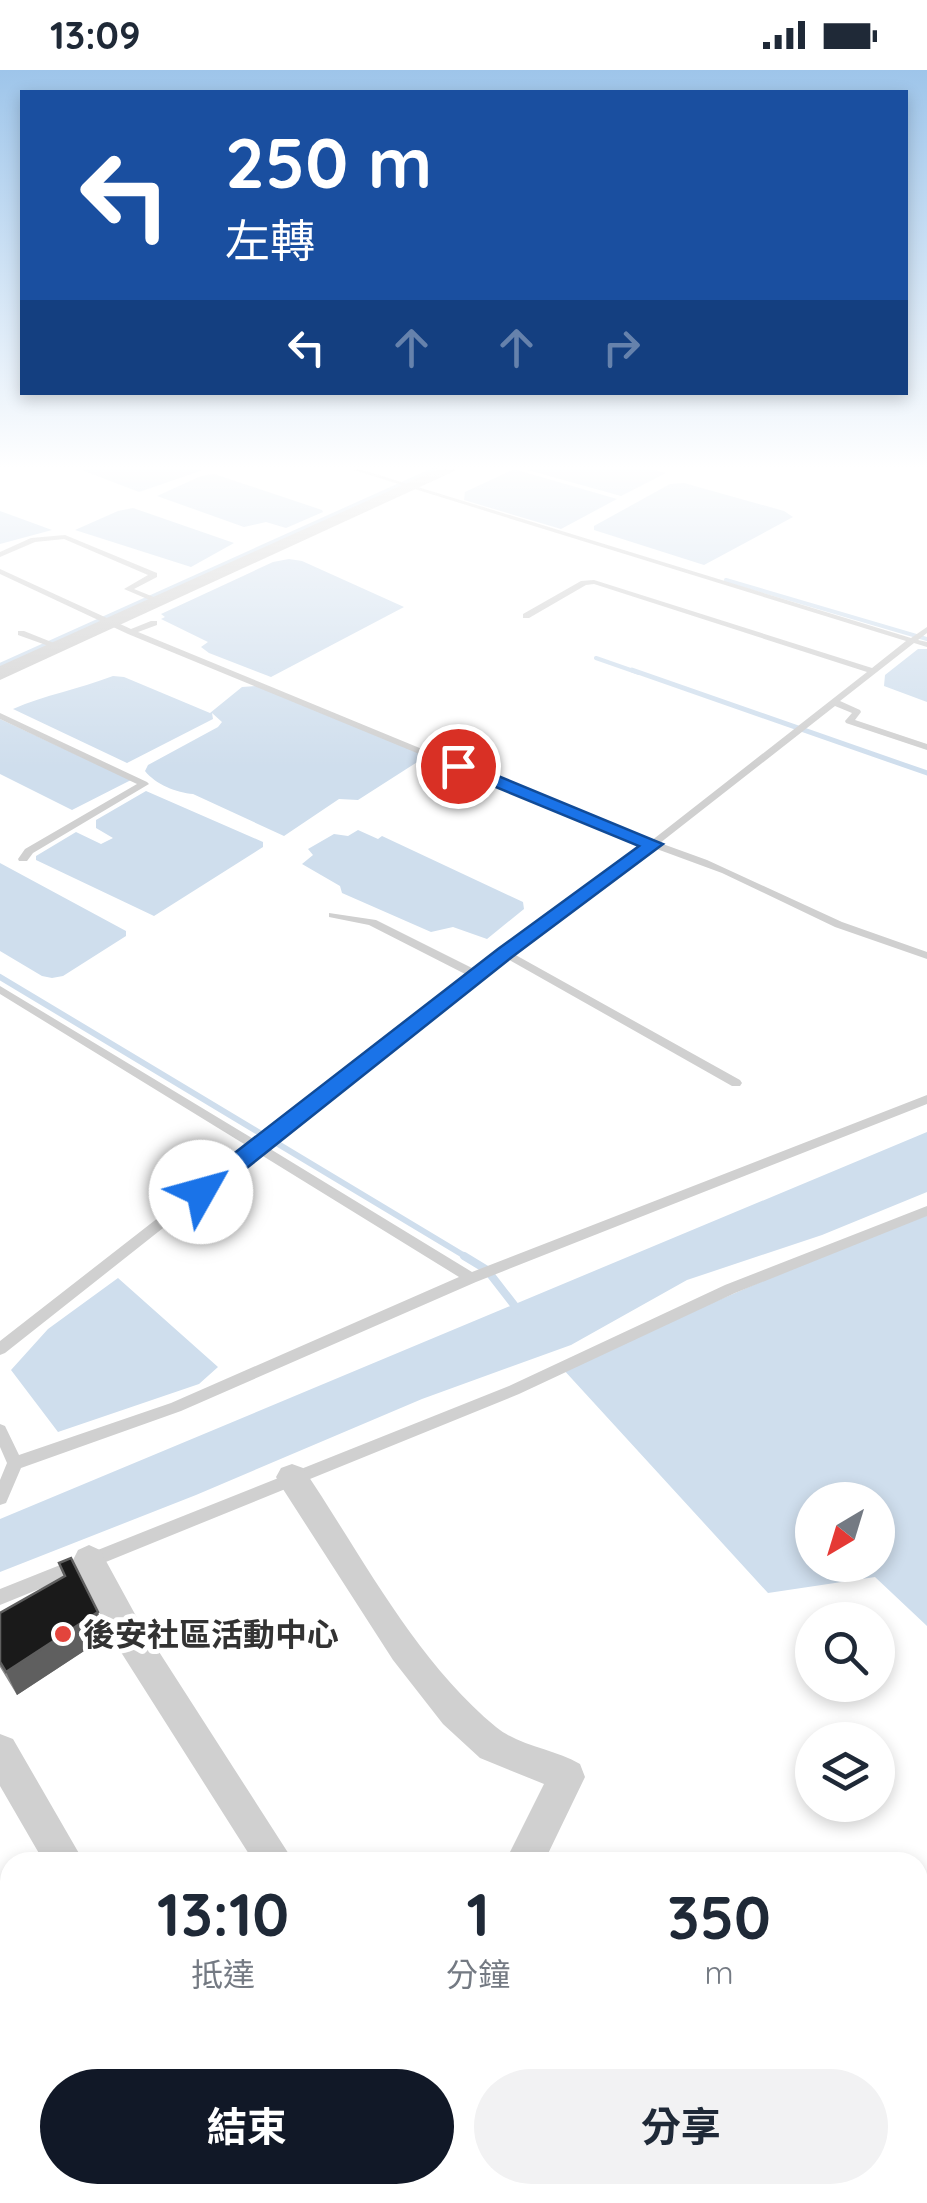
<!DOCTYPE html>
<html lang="zh-TW">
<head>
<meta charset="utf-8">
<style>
  body { margin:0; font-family:Quicksand,"Noto Sans TC",sans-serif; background:#f2f2f3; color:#1f2937; height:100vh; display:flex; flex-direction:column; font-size:38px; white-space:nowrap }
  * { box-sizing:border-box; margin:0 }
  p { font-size:32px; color:#747a83 }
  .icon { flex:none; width:55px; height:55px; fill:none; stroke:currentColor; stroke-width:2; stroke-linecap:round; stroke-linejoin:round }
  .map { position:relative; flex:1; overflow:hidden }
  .sheet { position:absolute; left:0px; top:1782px; width:928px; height:352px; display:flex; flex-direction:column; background:#fff; border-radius:30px 30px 0 0; box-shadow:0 5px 15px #0003 }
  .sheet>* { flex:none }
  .guide { position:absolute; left:20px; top:20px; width:888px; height:305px; border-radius:0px; box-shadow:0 5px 15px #0003; background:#1a4fa0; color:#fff; overflow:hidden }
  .needle { width:65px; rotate:218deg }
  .buttons { position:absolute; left:795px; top:1412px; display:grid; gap:20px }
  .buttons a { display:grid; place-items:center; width:100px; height:100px; border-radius:50%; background:#fff; box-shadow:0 5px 15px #0003; font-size:50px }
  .pin { position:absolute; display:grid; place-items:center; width:85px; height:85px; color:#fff; margin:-42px; border:5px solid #fff; border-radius:50%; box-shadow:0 2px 10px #0007 }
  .me { position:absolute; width:110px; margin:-55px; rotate:52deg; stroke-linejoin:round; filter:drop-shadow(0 0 8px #0008) }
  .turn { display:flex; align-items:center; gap:35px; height:210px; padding:0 40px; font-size:45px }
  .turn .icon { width:130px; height:130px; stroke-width:2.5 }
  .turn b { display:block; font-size:70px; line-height:85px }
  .lanes { display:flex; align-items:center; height:95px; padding:0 40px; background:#0003; justify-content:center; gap:50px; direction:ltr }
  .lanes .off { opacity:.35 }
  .eta { display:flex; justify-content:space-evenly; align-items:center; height:170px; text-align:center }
  .eta b { font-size:60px; font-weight:700; line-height:70px }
  .primary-button { display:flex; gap:20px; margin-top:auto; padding:20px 40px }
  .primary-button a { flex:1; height:115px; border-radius:60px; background:#111827; color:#fff; font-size:40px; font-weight:700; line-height:115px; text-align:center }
  .primary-button a+a { background:#f2f2f3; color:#1f2937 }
  .status { display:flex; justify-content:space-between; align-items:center; height:70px; padding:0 50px; background:#fff; direction:ltr }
  .status svg { height:28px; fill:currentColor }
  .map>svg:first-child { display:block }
</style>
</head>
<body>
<div class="status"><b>13:09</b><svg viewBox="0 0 49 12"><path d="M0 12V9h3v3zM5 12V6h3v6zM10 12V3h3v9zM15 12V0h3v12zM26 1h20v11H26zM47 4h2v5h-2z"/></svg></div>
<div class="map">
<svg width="927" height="2133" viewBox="0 0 927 2133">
  <rect width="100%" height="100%" fill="#fff"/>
  <path fill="#cfdeed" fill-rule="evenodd" d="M 79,399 L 206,399 L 139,422 Z
    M 524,399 L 651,399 L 666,403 L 621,426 Z
    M 512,400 L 517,400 L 617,429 L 561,459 L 464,430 L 465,422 Z
    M 214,404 L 322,440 L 323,442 L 286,458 L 266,452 L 244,457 L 157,426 L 201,406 Z
    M 684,413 L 784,441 L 793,447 L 704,495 L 594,460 L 594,456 L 670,414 Z
    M 133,438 L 234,473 L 191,497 L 75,460 L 118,441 Z
    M 0,441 L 52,460 L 0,474 Z
    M 289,489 L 302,491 L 404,537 L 271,607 L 209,583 L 201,577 L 208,572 L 161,549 L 165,547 L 161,544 L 273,492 Z
    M 918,579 L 927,579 L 927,632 L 884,616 L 885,605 Z
    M 113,606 L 124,607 L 210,643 L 242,617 L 256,616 L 420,683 L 422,689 L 358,730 L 339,729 L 284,766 L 193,724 C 177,723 155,714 145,701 L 148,695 L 218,657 L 222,652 L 212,643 L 213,649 L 127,693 L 13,639 C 45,625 79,619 113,606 Z
    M 0,649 L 131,710 L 72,740 L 0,704 Z
    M 146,721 L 263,772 L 263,777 L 154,846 L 36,790 L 36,786 L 76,762 L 101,774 L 113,768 L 96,758 L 96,750 Z
    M 358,760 L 378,769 L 382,766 L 523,832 L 524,839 L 487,869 L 453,857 L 431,862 L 342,823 L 340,816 L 302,794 L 313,785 L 308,779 L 334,764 L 348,766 Z
    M 0,793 L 126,861 L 126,866 L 63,906 L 52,908 L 42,906 L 0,881 Z
    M 927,1062 L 927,1122 L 822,1165 L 687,1210 L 571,1275 L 422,1329 L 196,1425 L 0,1502 L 0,1449 Z
    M 927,1140 L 927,1556 L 875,1507 L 768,1523 L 562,1298 ZM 812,1430 L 878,1430 L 878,1495 L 812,1495 Z
    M 118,1208 L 218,1297 L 199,1314 L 58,1362 L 11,1300 L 48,1259 Z"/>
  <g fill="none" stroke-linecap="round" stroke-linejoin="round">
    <path stroke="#cfdeed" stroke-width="4" d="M 726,510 L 927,569
      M 596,588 L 639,603
      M 0,595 L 435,399"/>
    <path stroke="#cfdeed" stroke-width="5" d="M 632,600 L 927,703"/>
    <path stroke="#cfdeed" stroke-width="6" d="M 0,907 L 468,1188"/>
    <path stroke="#cfdeed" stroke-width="8" d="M 464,1186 L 487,1200 L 518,1240"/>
    <path fill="#d0d0d0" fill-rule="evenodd" d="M 350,399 L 359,399 L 911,568 L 927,557 L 927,563 L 918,570 L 927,572 L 927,577 L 914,573 L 840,631 L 860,640 L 861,642 L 855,650 L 927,674 L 927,680 L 846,653 L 845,651 L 852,643 L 835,636 L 660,773 L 707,790 L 842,852 L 927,882 L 927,889 L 835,857 L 722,803 L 654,778 L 512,883 L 740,1010 L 742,1013 L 740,1016 L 732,1016 L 506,888 L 267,1077 L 472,1202 L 927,1025 L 927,1034 L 476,1212 L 181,1341 L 21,1398 L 6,1433 L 0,1435 L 0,1410 L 7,1393 L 0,1377 L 0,1354 L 5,1356 L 19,1385 L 171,1333 L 459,1207 L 258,1083 L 5,1283 L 0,1285 L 0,1271 L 249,1077 L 0,924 L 0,916 L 257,1071 L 469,906 L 369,855 L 329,847 L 329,843 L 376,850 L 476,900 L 645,775 L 633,772 L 128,564 L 0,504 L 0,499 L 131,559 L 151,551 L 157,551 L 157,555 L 138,562 L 456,693 L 485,669 L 491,669 L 491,673 L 464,696 L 639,768 L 651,771 L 867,602 L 594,514 L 586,515 L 529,548 L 523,548 L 523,544 L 581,511 L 594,510 L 872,598 L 906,571 Z
      M 65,465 L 157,503 L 157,507 L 134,519 L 166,532 L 159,534 L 124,519 L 148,505 L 64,469 L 35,472 L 0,487 L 0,482 L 31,468 Z
      M 18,561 L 24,561 L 64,577 L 57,579 L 18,565 Z
      M 0,643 L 147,712 L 149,714 L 33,783 L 27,791 L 19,791 L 18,789 L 25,779 L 137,714 L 0,649 Z
      M 927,1136 L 927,1146 L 735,1223 L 519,1324 L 0,1535 L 0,1519 L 509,1316 L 725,1215 Z"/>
    <path fill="#d0d0d0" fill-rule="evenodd" d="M 292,1394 L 303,1398 C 361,1484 414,1589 496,1657 C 519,1676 554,1679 580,1694 L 585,1707 L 544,1792 L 505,1792 L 544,1714 L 480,1688 L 443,1654 L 393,1590 L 281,1416 L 276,1407 L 281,1398 Z
      M 89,1475 L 100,1480 L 136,1546 L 294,1792 L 254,1792 L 112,1568 L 73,1490 L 78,1480 Z
      M 0,1664 L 13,1669 L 84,1792 L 44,1792 L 0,1716 Z
      M 10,1937 L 10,1981 L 0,1985 L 0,1941 Z
      M 515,2125 L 559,2125 L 560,2133 L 516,2133 Z"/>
    <path fill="#d0d0d0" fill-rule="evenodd" d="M 438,399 L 459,399 L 0,610 L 0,596 Z"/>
  </g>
  <path fill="#8c8c8c" d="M 59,1493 L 107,1566 L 17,1625 L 0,1597 L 0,1543 L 64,1506 Z"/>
  <path fill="#5f5f5f" d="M 98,1542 L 107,1566 L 17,1625 L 6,1602 Z"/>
  <path fill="#1a1a1a" stroke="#5f5f5f" stroke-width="2.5" d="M 71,1488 L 98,1542 L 6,1602 L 0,1592 L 0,1543 L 65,1506 L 59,1493 Z"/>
  <linearGradient id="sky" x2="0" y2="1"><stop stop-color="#9ec5ea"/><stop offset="0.57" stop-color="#fff"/><stop offset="1" stop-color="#fff" stop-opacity="0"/></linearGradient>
  <rect width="927" height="697" fill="url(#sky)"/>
  <path fill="#1a73e8" stroke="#114b97" stroke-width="2.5" d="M 452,692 L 464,692 L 663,774 L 512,887 L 209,1128 L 192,1128 L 189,1122 L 192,1116 L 498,879 L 639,776 L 452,699 Z"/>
  <circle fill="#e3443c" stroke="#fff" stroke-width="4" cx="63" cy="1564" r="10"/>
  <g text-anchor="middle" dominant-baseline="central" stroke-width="10" stroke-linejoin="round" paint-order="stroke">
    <g font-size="32" font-weight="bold" fill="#333" stroke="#fff" text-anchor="start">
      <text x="83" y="1564">後安社區活動中心</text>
    </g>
  </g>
</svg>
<div class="buttons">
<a><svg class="needle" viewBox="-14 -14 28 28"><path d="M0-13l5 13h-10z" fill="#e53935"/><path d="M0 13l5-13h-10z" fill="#747a83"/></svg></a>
<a><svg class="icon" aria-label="search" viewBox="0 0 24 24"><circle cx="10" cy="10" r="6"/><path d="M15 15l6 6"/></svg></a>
<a><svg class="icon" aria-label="layers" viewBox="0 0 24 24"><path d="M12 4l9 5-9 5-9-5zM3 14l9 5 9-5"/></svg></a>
</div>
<div class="pin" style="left:458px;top:696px;background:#d93025"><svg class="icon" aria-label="arrive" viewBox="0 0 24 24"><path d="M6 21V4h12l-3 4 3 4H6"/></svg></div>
<svg class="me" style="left:201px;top:1122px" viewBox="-20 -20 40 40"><circle r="19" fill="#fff"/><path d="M0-13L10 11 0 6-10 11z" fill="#1a73e8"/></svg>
<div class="guide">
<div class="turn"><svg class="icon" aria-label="left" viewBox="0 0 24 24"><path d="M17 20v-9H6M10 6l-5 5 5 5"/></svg><div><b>250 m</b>左轉</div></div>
<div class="lanes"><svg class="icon" aria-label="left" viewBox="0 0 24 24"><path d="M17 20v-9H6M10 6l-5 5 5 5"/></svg><svg class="icon off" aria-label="ahead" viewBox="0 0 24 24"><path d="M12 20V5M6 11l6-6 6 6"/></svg><svg class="icon off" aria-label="ahead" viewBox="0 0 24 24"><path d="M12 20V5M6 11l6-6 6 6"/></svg><svg class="icon off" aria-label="right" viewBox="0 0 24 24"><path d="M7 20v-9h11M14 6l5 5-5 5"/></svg></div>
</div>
<section class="sheet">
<div class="eta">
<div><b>13:10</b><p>抵達</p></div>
<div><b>1</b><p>分鐘</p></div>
<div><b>350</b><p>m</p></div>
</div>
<div class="primary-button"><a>結束</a><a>分享</a></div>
</section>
</div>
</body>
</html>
